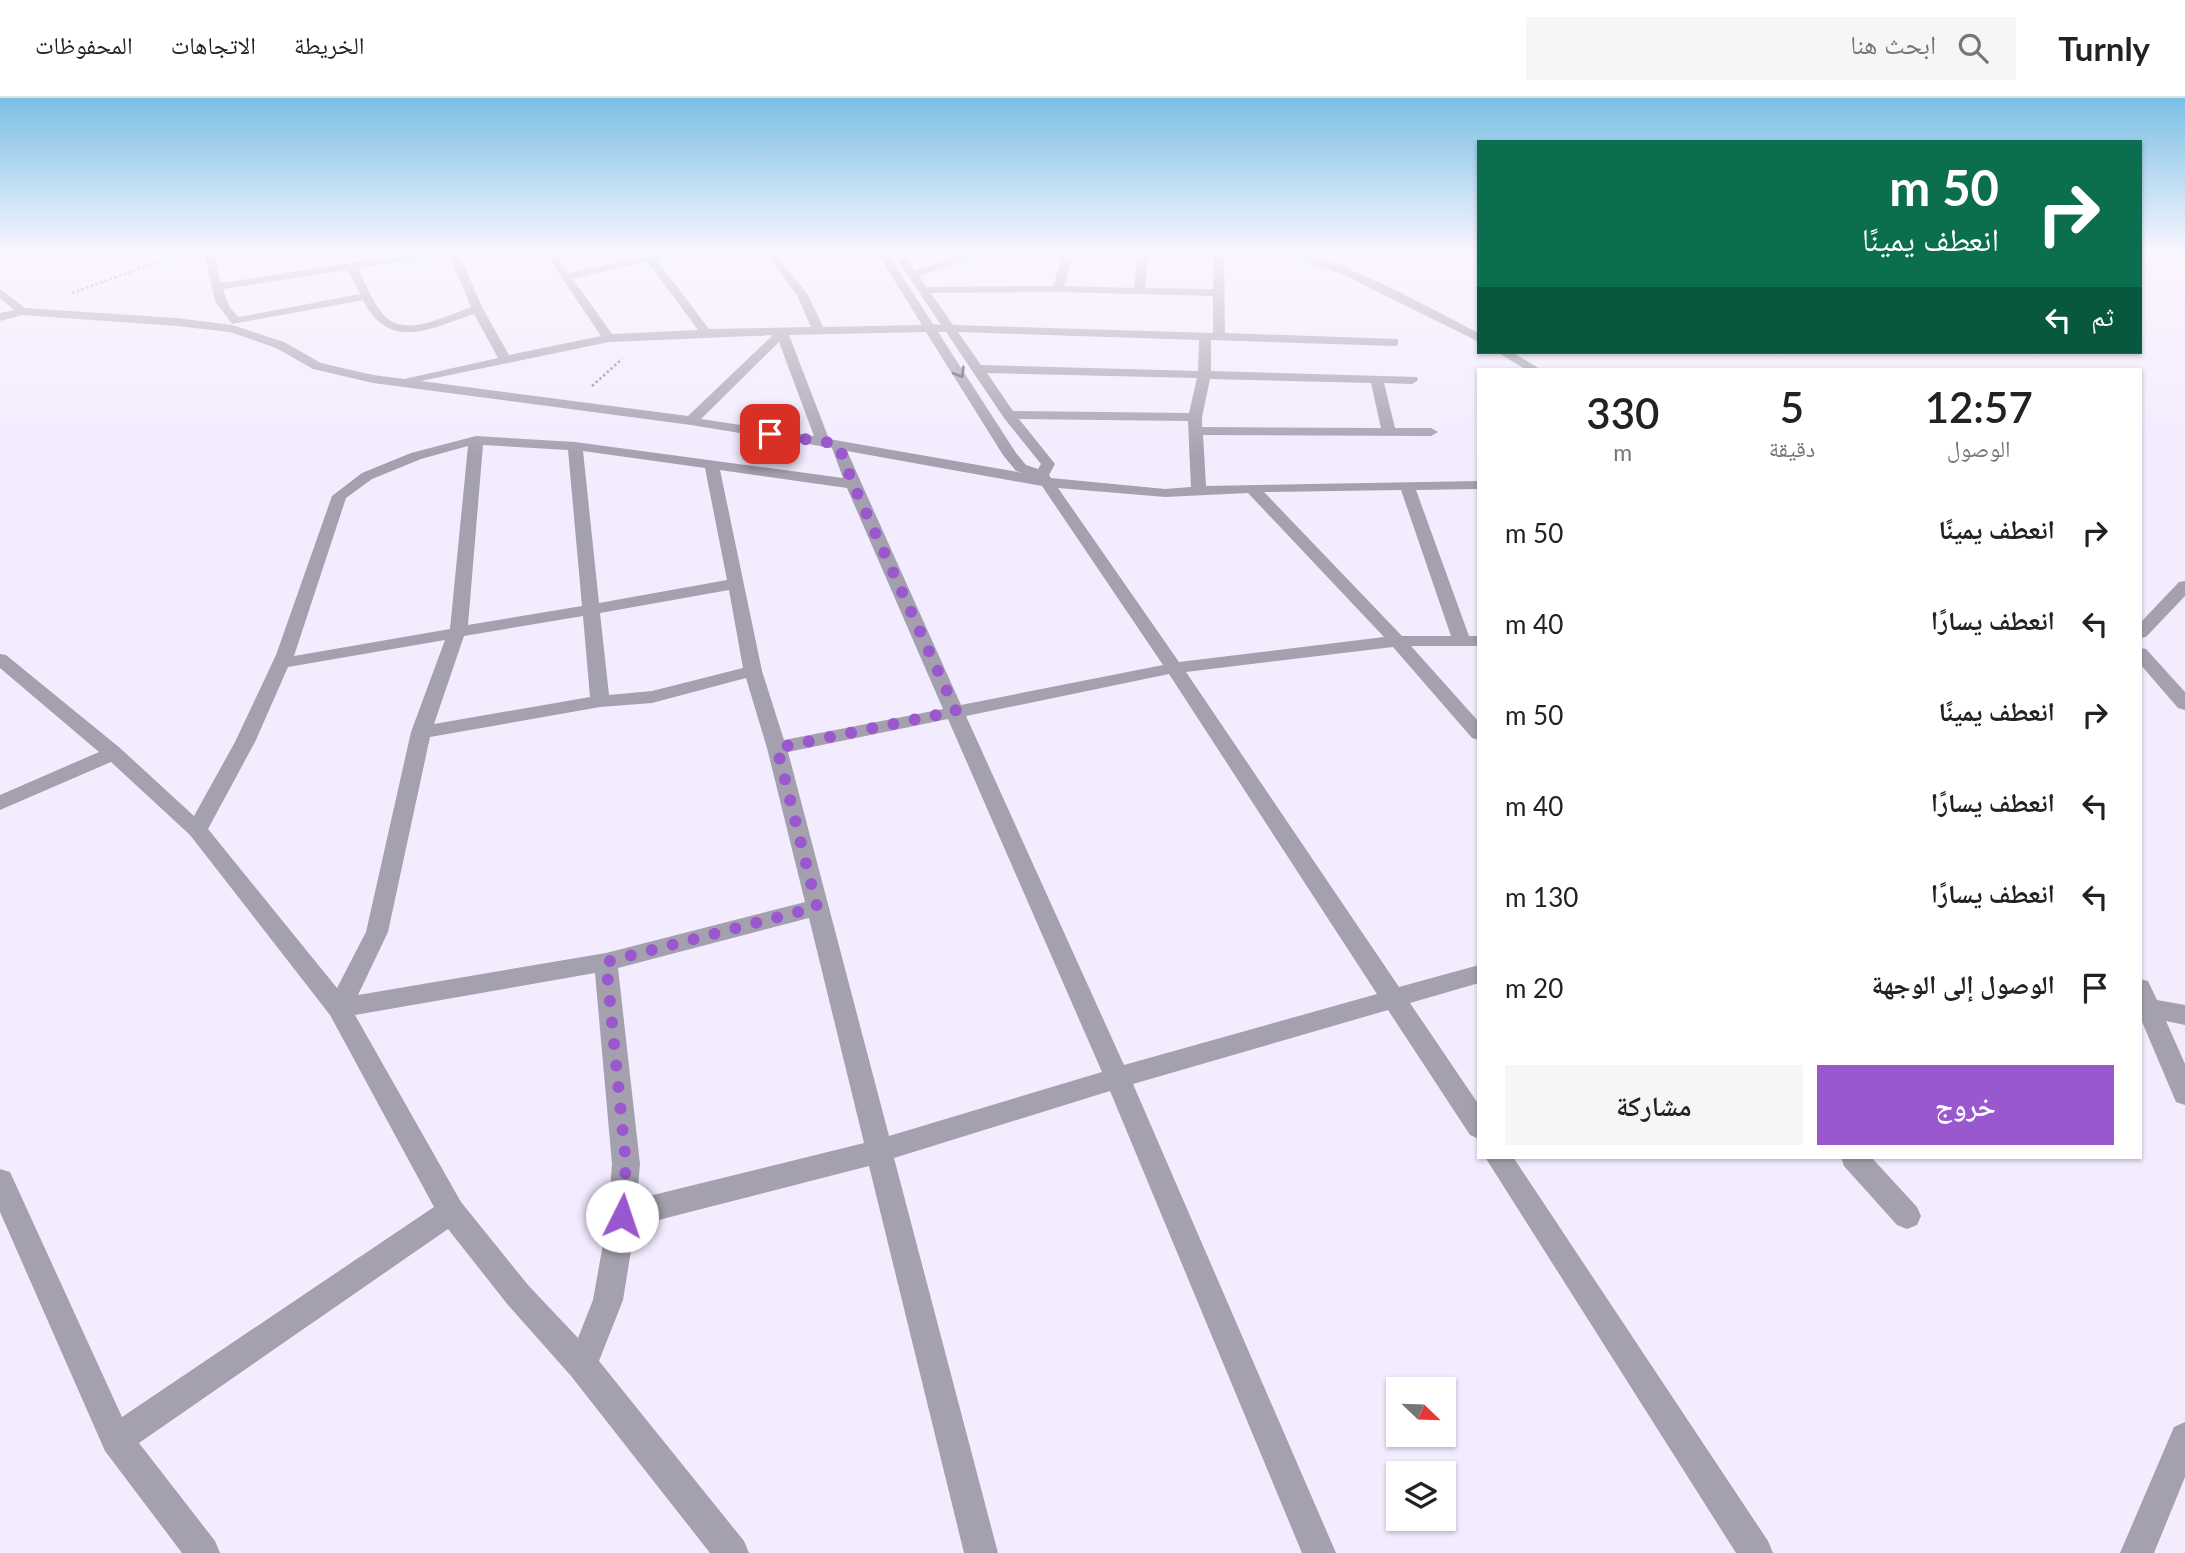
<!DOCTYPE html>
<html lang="ar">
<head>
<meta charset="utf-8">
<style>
  body { margin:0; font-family:Lato,"Noto Naskh Arabic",sans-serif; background:#f6f6f6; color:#222; direction:rtl; height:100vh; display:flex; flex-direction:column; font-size:26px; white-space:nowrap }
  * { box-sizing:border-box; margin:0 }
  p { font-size:23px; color:#767676 }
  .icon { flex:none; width:38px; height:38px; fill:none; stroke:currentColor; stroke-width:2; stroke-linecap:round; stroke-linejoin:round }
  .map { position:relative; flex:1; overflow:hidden; direction:ltr }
  .drawer { position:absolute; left:1477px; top:270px; width:665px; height:791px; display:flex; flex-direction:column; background:#fff; border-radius:0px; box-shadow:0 2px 5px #0004; direction:rtl }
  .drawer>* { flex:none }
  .hud { position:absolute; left:1477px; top:42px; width:665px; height:214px; border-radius:0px; box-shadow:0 2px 5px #0004; direction:rtl; background:#0b6e4f; color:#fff; overflow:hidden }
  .needle { width:46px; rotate:113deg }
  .controls { position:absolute; left:1386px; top:1279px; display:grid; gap:14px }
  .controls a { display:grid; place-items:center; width:70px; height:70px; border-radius:0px; background:#fff; box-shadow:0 2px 5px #0004; font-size:35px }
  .pin { position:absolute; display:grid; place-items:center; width:60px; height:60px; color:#fff; margin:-30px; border-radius:14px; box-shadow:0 4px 10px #0006 }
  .me { position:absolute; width:77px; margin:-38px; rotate:4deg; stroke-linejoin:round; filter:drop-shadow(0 0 5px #0008) }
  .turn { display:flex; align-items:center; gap:24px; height:147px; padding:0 28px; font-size:32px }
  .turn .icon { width:91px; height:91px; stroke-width:2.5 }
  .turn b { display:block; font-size:49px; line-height:60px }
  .then { display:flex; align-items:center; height:66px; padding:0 28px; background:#0003; gap:14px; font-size:26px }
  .eta { display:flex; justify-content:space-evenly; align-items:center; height:119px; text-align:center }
  .eta b { font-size:42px; font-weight:600; line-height:49px }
  .action { display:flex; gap:14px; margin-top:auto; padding:14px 28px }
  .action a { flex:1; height:80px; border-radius:0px; background:#9958cd; color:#fff; font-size:28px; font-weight:600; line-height:80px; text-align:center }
  .action a+a { background:#f6f6f6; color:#222 }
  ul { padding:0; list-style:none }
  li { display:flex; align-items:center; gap:21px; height:91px; padding:0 28px }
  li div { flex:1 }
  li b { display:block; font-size:26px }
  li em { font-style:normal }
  header { display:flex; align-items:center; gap:42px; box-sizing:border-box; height:98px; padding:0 35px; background:#fff; border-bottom:2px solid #e0e0e0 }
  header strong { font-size:33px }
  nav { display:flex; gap:38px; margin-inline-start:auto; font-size:24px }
  .search { width:490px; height:63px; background:#f6f6f6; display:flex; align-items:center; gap:18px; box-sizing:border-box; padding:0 24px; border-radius:0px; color:#767676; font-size:26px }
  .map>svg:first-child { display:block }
</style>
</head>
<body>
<header>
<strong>Turnly</strong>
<div class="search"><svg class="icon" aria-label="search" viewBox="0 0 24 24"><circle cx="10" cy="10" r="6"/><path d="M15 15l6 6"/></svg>ابحث هنا</div>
<nav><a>الخريطة</a><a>الاتجاهات</a><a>المحفوظات</a></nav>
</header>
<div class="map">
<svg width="2185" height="1455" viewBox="0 0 2185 1455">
  <rect width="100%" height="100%" fill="#f3ebfe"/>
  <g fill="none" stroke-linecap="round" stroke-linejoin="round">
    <path stroke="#888291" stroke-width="2.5" stroke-dasharray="2.5 2.5" stroke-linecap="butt" d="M 72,195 L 180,156
      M 592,288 L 622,261"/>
    <path fill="#a5a0ae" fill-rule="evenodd" d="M 207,156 L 217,156 L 215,159 L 221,185 L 410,156 L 433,156 L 428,159 L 358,170 C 365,184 372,203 382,215 C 403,242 445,218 471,209 L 449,156 L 459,156 L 483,211 L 509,257 L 601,238 L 546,156 L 556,156 L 569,175 L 643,158 L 642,156 L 670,156 L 656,161 L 709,231 L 811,229 L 797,197 L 766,156 L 776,156 L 808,197 L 823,229 L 922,227 L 878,156 L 888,156 L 933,226 L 941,227 L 899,164 L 900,162 L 908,162 L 915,173 L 966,156 L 981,156 L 919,178 L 926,189 L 1053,188 L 1063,156 L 1073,156 L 1064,188 L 1134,190 L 1138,156 L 1148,156 L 1145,190 L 1213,191 L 1214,156 L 1224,156 L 1225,235 L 1398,241 L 1398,247 L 1394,248 L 1211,242 L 1211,273 L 1417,279 L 1418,282 L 1412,286 L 1384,285 L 1395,330 L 1431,330 L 1438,334 L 1431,338 L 1203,337 L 1206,388 L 1479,383 L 1479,391 L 1416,392 L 1469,538 L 1479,538 L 1479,548 L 1411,548 L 1479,624 L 1479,642 L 1472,640 L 1393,549 L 1186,574 L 1399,889 L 1479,867 L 1479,885 L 1410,905 L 1479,1007 L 1479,1041 L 1470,1037 L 1388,912 L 1133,986 L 1336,1455 L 1302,1455 L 1110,993 L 894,1060 L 998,1455 L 964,1455 L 869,1068 L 635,1128 L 623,1202 L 599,1263 L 744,1443 L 749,1455 L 710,1455 L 571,1278 L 508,1207 L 448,1131 L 139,1345 L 215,1443 L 220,1455 L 182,1455 L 105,1353 L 0,1114 L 0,1071 L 10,1074 L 122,1319 L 434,1109 L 330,917 L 190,737 L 111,664 L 0,712 L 0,697 L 99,654 L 0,570 L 0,556 L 6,557 L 120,650 L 194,718 L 235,644 L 276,557 L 332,398 L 362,375 L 411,355 L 476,338 L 575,344 L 843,380 L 832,350 L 691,327 L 373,285 L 313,271 L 276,250 L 230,234 L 177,228 L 22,217 L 0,223 L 0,215 L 14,212 L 0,200 L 0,191 L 25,210 L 177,220 L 232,227 L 284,244 L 321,265 L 373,277 L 404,281 L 498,260 L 474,216 C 431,230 390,255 363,202 L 232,226 L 215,203 L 205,159 ZM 647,163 L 698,232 L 612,236 L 573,181 ZM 348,172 L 360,196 L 239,219 L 230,210 L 223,191 ZM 1058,194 L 1213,198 L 1213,235 L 953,227 L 931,195 ZM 926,234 L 1003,357 L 1016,373 L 1023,375 L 829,341 L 789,237 ZM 938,234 L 946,234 L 1004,320 L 1041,366 L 1038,371 L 1026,367 L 1016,355 ZM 958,234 L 1199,242 L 1198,273 L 981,267 ZM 773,237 L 688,318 L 421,283 L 609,244 ZM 779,244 L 814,338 L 701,321 ZM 987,275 L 1197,280 L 1189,315 L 1013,313 ZM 1210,281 L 1371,285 L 1381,330 L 1202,329 L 1202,319 ZM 1019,321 L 1188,323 L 1191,389 L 1165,391 L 1051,380 L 1049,377 L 1055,366 ZM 483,347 L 568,352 L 582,508 L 468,527 ZM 468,348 L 450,531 L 294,558 L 346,400 L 372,381 L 421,361 ZM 583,353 L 705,370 L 727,482 L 599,505 ZM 847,353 L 1042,388 L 1163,567 L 961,607 ZM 720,372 L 847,390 L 943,611 L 784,642 L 762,573 ZM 1058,390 L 1165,399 L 1248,395 L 1384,539 L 1179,564 ZM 1401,392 L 1451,538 L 1402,538 L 1264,394 ZM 729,492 L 743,570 L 652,593 L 609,597 L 600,515 ZM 583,518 L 590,599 L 434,626 L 464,538 ZM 445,542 L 411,634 L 366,834 L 337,890 L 208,731 L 255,644 L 288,569 ZM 1169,576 L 1377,896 L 1124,967 L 966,618 ZM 746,580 L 767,650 L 805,804 L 606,855 L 358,897 L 388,834 L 430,639 L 600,609 L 652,605 ZM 948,621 L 1102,974 L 889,1038 L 788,654 ZM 809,820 L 864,1045 L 637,1101 L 640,1066 L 618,870 ZM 595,875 L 612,1066 L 608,1118 L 593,1202 L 578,1240 L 528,1187 L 461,1104 L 355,917 Z
      M 1286,156 C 1332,153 1434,213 1479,235 L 1479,244 L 1346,178 Z
      M 1497,254 L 1512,254 L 1540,271 L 1525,271 Z
      M 2185,483 L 2185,498 L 2146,539 L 2140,540 L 2140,525 L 2179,484 Z
      M 2140,550 L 2146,551 L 2185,594 L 2185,612 L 2178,610 L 2140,566 Z
      M 2140,881 L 2148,883 L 2157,902 L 2185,907 L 2185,927 L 2166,923 L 2185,966 L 2185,1007 L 2176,1004 L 2140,919 Z
      M 1485,1059 L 1513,1059 L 1768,1443 L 1773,1455 L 1736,1455 Z
      M 1841,1059 L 1871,1059 L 1917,1109 L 1921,1118 L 1917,1127 L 1907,1131 L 1897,1127 L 1844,1068 Z
      M 2185,1324 L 2185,1379 L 2154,1455 L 2120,1455 L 2174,1329 Z"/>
  </g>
  <defs><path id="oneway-chevron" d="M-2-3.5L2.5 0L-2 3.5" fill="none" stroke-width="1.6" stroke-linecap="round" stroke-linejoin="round" transform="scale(1.75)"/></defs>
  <use stroke="#5a5662" href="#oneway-chevron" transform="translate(960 275) rotate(58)"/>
  <linearGradient id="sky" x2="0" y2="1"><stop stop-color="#7abfe4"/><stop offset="0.43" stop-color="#faf6ff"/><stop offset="1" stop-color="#faf6ff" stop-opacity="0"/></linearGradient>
  <rect width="2185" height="359" fill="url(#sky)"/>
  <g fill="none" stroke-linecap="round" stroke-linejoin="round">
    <path stroke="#9958cd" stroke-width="12" stroke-dasharray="0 21.6" d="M 622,1118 L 626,1066 L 606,864 L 817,809 L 777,650 L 956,613 L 853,386 L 838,346 L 770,336"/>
  </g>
</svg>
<div class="controls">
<a><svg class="needle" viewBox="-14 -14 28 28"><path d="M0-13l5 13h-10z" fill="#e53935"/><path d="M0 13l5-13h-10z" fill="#767676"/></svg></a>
<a><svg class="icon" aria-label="layers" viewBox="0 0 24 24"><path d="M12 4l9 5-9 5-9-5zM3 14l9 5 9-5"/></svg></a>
</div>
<div class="pin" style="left:770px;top:336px;background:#d93025"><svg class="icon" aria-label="arrive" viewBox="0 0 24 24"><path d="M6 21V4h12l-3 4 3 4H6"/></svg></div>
<svg class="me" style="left:622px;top:1118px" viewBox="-20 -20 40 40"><circle r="19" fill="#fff"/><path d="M0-13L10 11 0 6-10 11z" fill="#9958cd"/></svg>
<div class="hud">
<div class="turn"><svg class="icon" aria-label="right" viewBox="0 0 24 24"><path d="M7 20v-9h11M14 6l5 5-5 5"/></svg><div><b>50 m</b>انعطف يمينًا</div></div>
<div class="then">ثم<svg class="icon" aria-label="left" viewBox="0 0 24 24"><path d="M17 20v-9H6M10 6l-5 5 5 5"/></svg></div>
</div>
<section class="drawer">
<div class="eta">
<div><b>12:57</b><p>الوصول</p></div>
<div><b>5</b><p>دقيقة</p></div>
<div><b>330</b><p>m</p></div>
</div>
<ul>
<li><svg class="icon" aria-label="right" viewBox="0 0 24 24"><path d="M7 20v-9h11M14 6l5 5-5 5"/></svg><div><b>انعطف يمينًا</b></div><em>50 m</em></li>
<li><svg class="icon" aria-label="left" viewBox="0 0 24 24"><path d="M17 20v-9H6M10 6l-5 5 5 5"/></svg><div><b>انعطف يسارًا</b></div><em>40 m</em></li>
<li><svg class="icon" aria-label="right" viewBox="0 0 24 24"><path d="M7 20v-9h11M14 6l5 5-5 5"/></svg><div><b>انعطف يمينًا</b></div><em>50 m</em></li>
<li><svg class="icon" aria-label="left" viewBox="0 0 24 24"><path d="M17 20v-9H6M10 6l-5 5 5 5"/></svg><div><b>انعطف يسارًا</b></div><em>40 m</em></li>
<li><svg class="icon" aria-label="left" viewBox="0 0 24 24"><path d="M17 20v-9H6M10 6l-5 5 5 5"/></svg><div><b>انعطف يسارًا</b></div><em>130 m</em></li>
<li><svg class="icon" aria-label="arrive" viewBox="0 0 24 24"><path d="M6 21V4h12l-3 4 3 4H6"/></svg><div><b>الوصول إلى الوجهة</b></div><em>20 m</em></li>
</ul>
<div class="action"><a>خروج</a><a>مشاركة</a></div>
</section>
</div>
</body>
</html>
